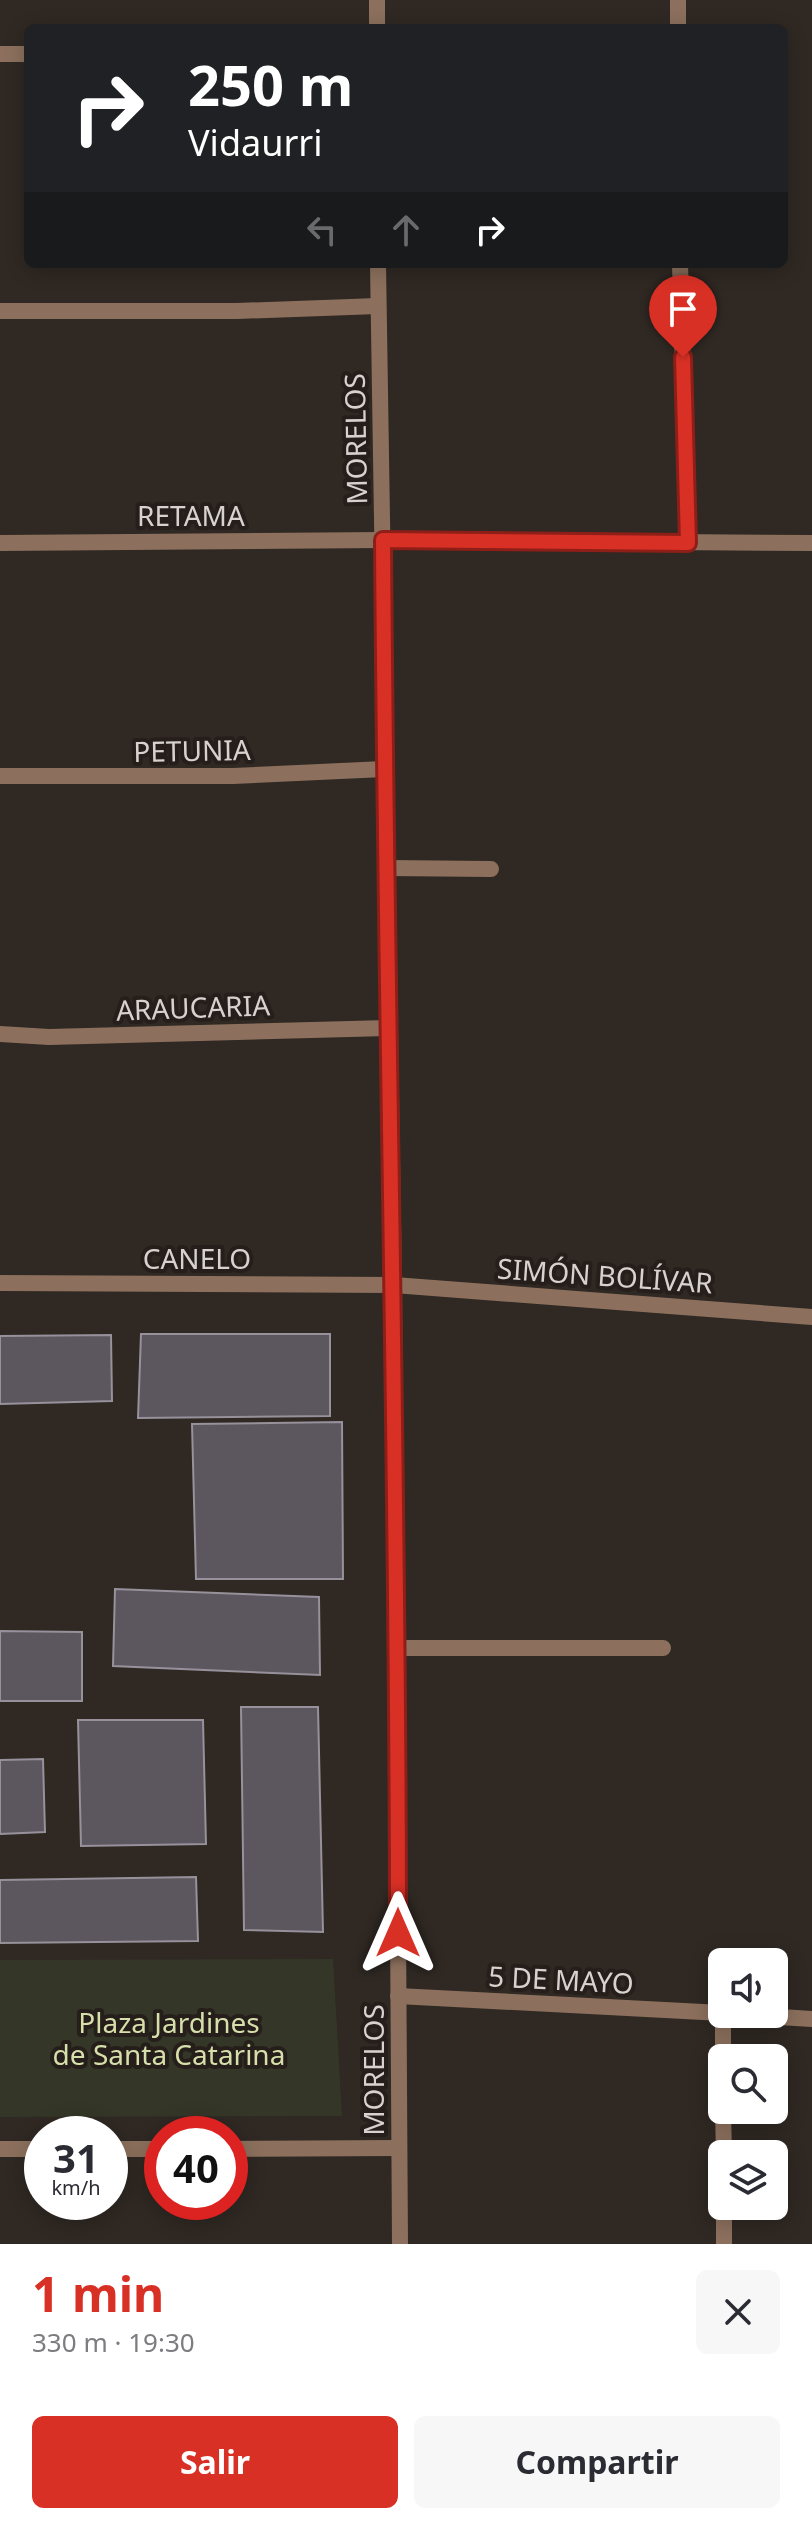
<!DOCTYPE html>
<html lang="es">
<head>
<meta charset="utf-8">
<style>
  body { margin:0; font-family:"Noto Sans",sans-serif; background:#f7f7f7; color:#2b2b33; height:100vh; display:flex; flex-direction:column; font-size:30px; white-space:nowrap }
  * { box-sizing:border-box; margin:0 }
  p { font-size:26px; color:#7c7c81 }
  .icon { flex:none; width:44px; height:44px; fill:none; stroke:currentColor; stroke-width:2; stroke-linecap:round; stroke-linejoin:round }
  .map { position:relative; height:2244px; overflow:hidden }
  .details { display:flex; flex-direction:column; background:#fff; flex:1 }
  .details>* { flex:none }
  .banner { position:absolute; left:24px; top:24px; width:764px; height:244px; border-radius:12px; box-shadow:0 4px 20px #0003; background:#202124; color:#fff; overflow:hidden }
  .fabs { position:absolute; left:708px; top:1948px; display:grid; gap:16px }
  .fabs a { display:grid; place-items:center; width:80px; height:80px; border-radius:12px; background:#fff; box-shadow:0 4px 20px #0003; font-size:40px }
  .speed { position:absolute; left:24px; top:2116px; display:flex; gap:16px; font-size:40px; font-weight:700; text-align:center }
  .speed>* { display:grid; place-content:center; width:104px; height:104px; border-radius:50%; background:#fff; box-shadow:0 4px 20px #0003; line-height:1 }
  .speed small { font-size:20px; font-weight:400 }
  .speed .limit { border:12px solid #d22; background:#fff; color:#111 }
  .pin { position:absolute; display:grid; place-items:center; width:68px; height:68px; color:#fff; margin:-82px -34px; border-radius:50% 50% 50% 0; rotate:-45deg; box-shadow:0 0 8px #0007 }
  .pin .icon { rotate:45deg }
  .me { position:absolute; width:88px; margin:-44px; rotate:0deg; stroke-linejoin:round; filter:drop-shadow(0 0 6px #0008) }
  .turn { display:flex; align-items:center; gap:28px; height:168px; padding:0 32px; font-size:36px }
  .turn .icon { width:104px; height:104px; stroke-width:2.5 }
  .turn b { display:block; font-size:56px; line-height:68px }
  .lanes { display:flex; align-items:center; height:76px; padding:0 32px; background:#0003; justify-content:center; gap:40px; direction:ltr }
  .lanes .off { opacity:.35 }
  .round { display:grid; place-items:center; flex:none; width:84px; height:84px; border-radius:12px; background:#f7f7f7 }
  .head { display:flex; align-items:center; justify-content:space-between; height:136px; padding:0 32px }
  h1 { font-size:48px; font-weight:700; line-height:60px; color:#d93025 }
  .button { display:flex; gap:16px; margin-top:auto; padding:16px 32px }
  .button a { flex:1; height:92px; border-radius:12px; background:#d93025; color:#fff; font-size:32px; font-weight:700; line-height:92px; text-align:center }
  .button a+a { background:#f7f7f7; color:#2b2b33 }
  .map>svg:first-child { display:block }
</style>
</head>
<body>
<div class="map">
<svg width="812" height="2244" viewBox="0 0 812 2244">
  <rect width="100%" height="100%" fill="#2f2823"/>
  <path fill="#343727" d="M 333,1959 L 342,2116 L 0,2117 L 0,1960 Z"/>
  <path fill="#5c575f" stroke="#96919a" stroke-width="2" d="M 141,1334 L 330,1334 L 330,1416 L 138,1418 Z
    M 111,1335 L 112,1401 L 0,1404 L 0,1336 Z
    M 342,1422 L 343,1579 L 196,1579 L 192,1424 Z
    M 115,1589 L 319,1597 L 320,1675 L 113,1666 Z
    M 0,1631 L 82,1632 L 82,1701 L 0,1701 Z
    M 241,1707 L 318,1707 L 323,1932 L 244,1930 Z
    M 78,1720 L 203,1720 L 206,1844 L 81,1846 Z
    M 43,1759 L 45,1832 L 0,1834 L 0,1760 Z
    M 196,1877 L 198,1941 L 0,1943 L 0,1880 Z"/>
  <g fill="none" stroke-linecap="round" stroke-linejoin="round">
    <path stroke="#8c705d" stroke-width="16" d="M 678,0 L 678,28
      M 0,54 L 28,54
      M 680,264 L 688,543
      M 0,311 L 237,311 L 378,306
      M 0,543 L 383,540 L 812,543
      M 0,776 L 233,776 L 384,769
      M 386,868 L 491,869
      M 0,1034 L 49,1037 L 388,1028
      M 0,1283 L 394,1285 L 812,1317
      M 397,1648 L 663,1648
      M 398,1996 L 722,2013
      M 723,2014 L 723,2058
      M 732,2014 L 812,2019
      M 723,2110 L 724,2154
      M 0,2149 L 42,2149
      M 110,2149 L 162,2149
      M 230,2149 L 399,2148
      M 724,2206 L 724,2244"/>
    <path stroke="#8c705d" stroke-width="16" d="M 377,28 L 377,0
      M 378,264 L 394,1285 L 400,2244"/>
  </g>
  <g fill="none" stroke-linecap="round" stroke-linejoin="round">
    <g stroke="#8d1f18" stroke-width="20">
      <path id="route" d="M 398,1933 C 398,1468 386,1004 383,540 L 688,543 L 683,357"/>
    </g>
    <use href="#route" stroke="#d93025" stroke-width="14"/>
  </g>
  <g text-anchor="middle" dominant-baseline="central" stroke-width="8" stroke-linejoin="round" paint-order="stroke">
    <g font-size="28" fill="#d7d2cf" stroke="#251e1a">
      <text transform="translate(355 439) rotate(-91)">MORELOS</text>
      <text x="191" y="515">RETAMA</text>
      <text transform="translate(192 750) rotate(-1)">PETUNIA</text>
      <text transform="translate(193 1007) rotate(-2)">ARAUCARIA</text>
      <text x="197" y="1258">CANELO</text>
      <text transform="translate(605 1275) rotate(4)">SIMÓN BOLÍVAR</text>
      <text transform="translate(561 1979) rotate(3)">5 DE MAYO</text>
      <text transform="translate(373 2070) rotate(-90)">MORELOS</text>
    </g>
    <g font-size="28" fill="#d6dfaa" stroke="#251e1a">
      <text x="169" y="2022">Plaza Jardines<tspan x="169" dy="32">de Santa Catarina</tspan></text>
    </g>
  </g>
</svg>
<div class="fabs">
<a><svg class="icon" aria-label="sound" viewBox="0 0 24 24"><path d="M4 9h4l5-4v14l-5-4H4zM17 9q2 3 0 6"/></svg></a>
<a><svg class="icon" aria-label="search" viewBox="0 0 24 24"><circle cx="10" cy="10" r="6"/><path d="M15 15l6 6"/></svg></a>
<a><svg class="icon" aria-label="layers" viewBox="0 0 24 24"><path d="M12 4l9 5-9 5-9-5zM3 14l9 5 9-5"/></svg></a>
</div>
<div class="speed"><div>31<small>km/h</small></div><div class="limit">40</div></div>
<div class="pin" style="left:683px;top:357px;background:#d93025"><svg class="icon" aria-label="arrive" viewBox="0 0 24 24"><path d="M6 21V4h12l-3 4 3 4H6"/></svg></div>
<svg class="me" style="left:398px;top:1933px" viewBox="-20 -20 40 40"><path d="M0-17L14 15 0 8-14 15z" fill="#d93025" stroke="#fff" stroke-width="4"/></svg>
<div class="banner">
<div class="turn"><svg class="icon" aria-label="right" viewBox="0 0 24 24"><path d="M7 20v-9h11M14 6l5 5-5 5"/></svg><div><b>250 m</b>Vidaurri</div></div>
<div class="lanes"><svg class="icon off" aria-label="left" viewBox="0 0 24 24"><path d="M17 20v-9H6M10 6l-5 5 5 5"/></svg><svg class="icon off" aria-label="ahead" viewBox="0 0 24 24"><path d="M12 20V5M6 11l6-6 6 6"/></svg><svg class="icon" aria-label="right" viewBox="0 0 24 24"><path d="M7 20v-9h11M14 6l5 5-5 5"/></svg></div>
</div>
</div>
<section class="details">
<div class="head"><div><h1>1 min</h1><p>330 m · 19:30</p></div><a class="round"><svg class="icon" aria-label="close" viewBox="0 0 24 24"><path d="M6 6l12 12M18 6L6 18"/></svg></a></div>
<div class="button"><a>Salir</a><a>Compartir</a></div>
</section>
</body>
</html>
